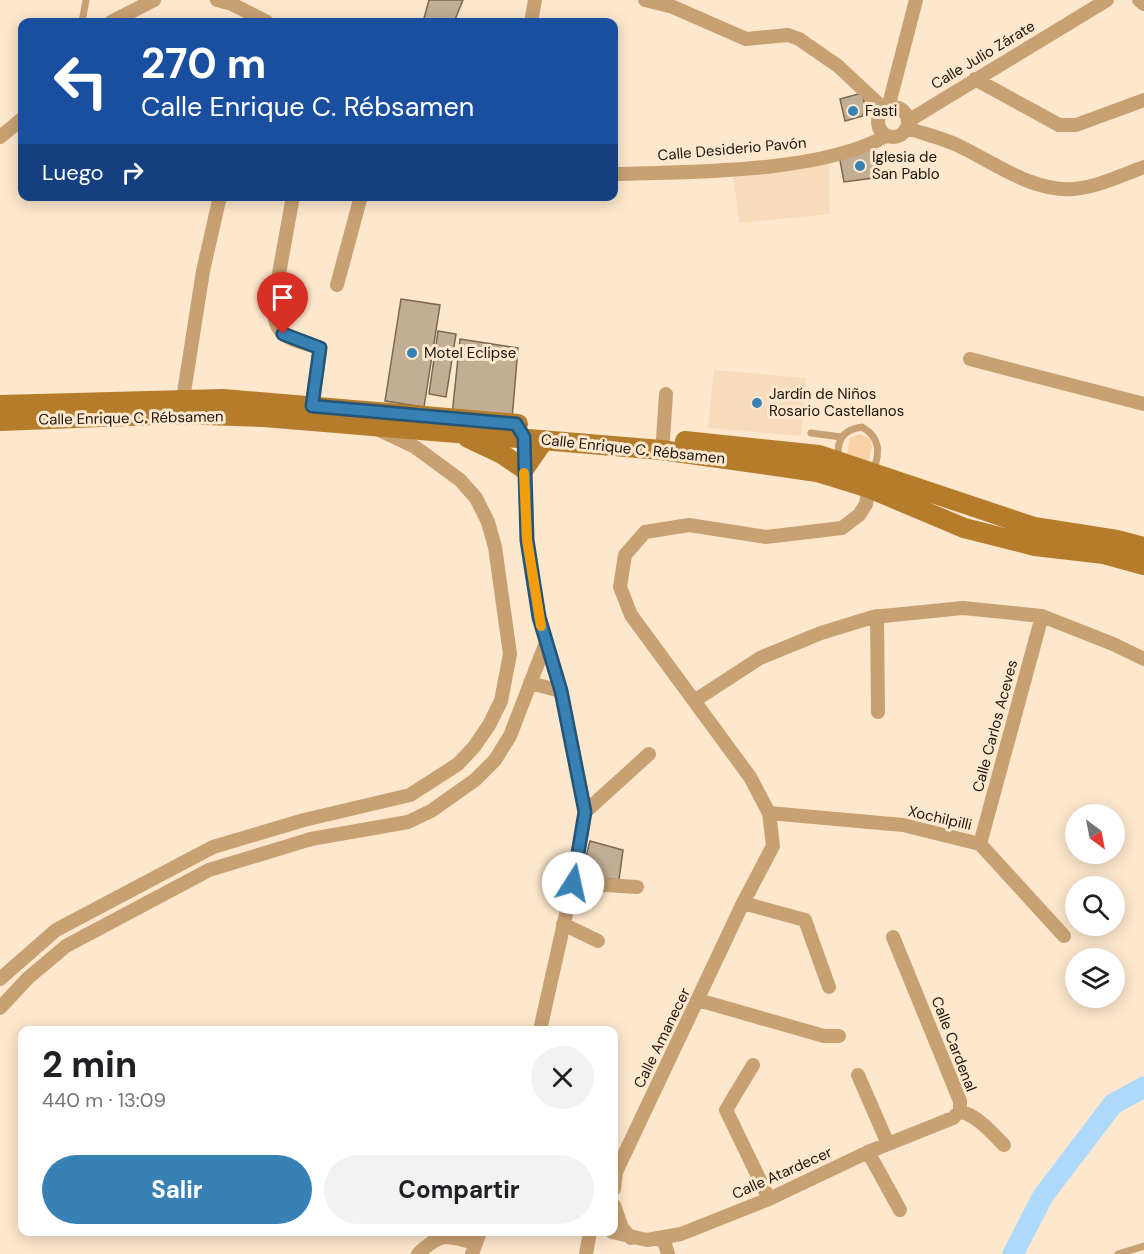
<!DOCTYPE html>
<html lang="es">
<head>
<meta charset="utf-8">
<style>
  body { margin:0; font-family:"DM Sans",sans-serif; background:#f2f2f2; color:#202124; height:100vh; display:flex; flex-direction:column; font-size:22px; white-space:nowrap }
  * { box-sizing:border-box; margin:0 }
  p { font-size:20px; color:#757577 }
  .icon { flex:none; width:33px; height:33px; fill:none; stroke:currentColor; stroke-width:2; stroke-linecap:round; stroke-linejoin:round }
  .map { position:relative; flex:1; overflow:hidden }
  .panel { position:absolute; left:18px; top:1026px; width:600px; height:210px; display:flex; flex-direction:column; background:#fff; border-radius:12px; box-shadow:0 3px 15px #0003 }
  .panel>* { flex:none }
  .top-card { position:absolute; left:18px; top:18px; width:600px; height:183px; border-radius:12px; box-shadow:0 3px 15px #0003; background:#1a4fa0; color:#fff; overflow:hidden }
  .needle { width:39px; rotate:148deg }
  .tools { position:absolute; left:1065px; top:804px; display:grid; gap:12px }
  .tools a { display:grid; place-items:center; width:60px; height:60px; border-radius:50%; background:#fff; box-shadow:0 3px 15px #0003; font-size:30px }
  .pin { position:absolute; display:grid; place-items:center; width:51px; height:51px; color:#fff; margin:-62px -26px; border-radius:50% 50% 50% 0; rotate:-45deg; box-shadow:0 0 6px #0007 }
  .pin .icon { rotate:45deg }
  .me { position:absolute; width:66px; margin:-33px; rotate:10deg; stroke-linejoin:round; filter:drop-shadow(0 0 4px #0008) }
  .turn { display:flex; align-items:center; gap:21px; height:126px; padding:0 24px; font-size:27px }
  .turn .icon { width:78px; height:78px; stroke-width:2.5 }
  .turn b { display:block; font-size:42px; line-height:51px }
  .then { display:flex; align-items:center; height:57px; padding:0 24px; background:#0003; gap:12px; font-size:22px }
  .round { display:grid; place-items:center; flex:none; width:63px; height:63px; border-radius:32px; background:#f2f2f2 }
  .summary { display:flex; align-items:center; justify-content:space-between; height:102px; padding:0 24px }
  h1 { font-size:36px; font-weight:700; line-height:45px }
  .action { display:flex; gap:12px; margin-top:auto; padding:12px 24px }
  .action a { flex:1; height:69px; border-radius:36px; background:#3781b5; color:#fff; font-size:24px; font-weight:700; line-height:69px; text-align:center }
  .action a+a { background:#f2f2f2; color:#202124 }
  .map>svg:first-child { display:block }
</style>
</head>
<body>
<div class="map">
<svg width="1144" height="1254" viewBox="0 0 1144 1254">
  <rect width="100%" height="100%" fill="#fde7cd"/>
  <path fill="#f7dcbc" d="M 829,161 L 830,214 L 739,223 L 733,172 Z
    M 714,370 L 806,378 L 801,436 L 708,428 Z"/>
  <path fill="#f9d3a5" d="M 860,434 L 870,439 L 872,447 L 868,464 L 846,458 L 850,438 Z"/>
  <g fill="none" stroke-linecap="round" stroke-linejoin="round">
    <path stroke="#add9fc" stroke-width="21" d="M 1013,1254 L 1043,1196 L 1113,1104 L 1144,1087"/>
  </g>
  <path fill="#c2ae95" stroke="#7c6852" stroke-width="1.5" d="M 429,0 L 463,0 L 454,22 L 423,22 Z
    M 862,93 L 865,105 L 863,116 L 845,121 L 840,99 Z
    M 875,147 L 881,177 L 844,182 L 839,155 Z
    M 401,299 L 440,305 L 424,407 L 385,401 Z
    M 438,331 L 456,334 L 446,397 L 429,394 Z
    M 460,339 L 518,348 L 512,419 L 452,415 Z
    M 590,841 L 623,850 L 619,880 L 581,876 Z"/>
  <g fill="none" stroke-linecap="round" stroke-linejoin="round">
    <path stroke="#c8a173" stroke-width="7" d="M 82,22 L 86,0
      M 811,433 L 841,437
      M 838,459 C 837,440 842,430 862,427 C 881,438 880,453 873,471
      M 1118,1254 L 1144,1246"/>
    <path stroke="#c8a173" stroke-width="14" d="M 217,0 L 232,4 L 267,22
      M 645,0 L 673,7 L 746,39 L 788,35 L 799,39 L 838,66 L 884,109
      M 1139,0 L 1144,4
      M 111,22 L 154,0
      M 531,22 L 535,0
      M 975,79 L 1059,125 L 1076,125 L 1144,100
      M878 122a15 15 0 1 1 30 0a15 15 0 1 1-30 0Z
      M 888,108 L 916,0
      M 908,121 L 1107,0
      M 907,128 C 924,134 943,138 959,146 C 995,163 1032,192 1074,189 C 1098,187 1122,175 1144,167
      M 0,137 L 22,119
      M 614,174 C 690,172 820,173 886,136
      M 293,196 L 273,307 C 275,340 293,339 320,348 L 312,406
      M 337,285 L 361,196
      M 970,359 L 1144,404
      M 183,399 L 203,271 L 220,196
      M 521,433 L 524,437 L 527,540 L 539,617 L 561,691 L 585,812 L 573,883 L 540,1030
      M 663,439 L 666,394
      M 877,616 L 878,712
      M 530,683 L 561,691
      M 694,701 L 760,658 L 821,633 L 873,617 L 963,608 L 1042,616 L 1113,644 L 1144,659
      M 585,812 L 649,754
      M 769,813 L 903,825 L 980,844 L 1064,936
      M 980,844 L 1042,616
      M 573,883 L 637,887
      M 743,903 L 805,920 L 829,987
      M 563,924 L 598,941
      M 893,937 L 960,1101 L 960,1111 C 979,1117 990,1131 1004,1145
      M 0,979 L 56,930 L 213,847 L 304,820 L 410,795 L 458,764 L 474,747 L 489,725 L 501,701 L 510,654 L 495,547 L 488,522 L 476,498 L 460,480 L 415,447 L 379,430
      M 698,1000 L 824,1036 L 839,1036
      M 0,1008 L 28,978 L 66,946 L 209,870 L 311,839 L 408,822 L 431,811 L 475,780 L 495,760 L 510,736 L 545,645
      M 753,1065 L 726,1110 L 769,1199
      M 858,1075 L 888,1144
      M 868,1152 L 900,1210
      M 614,1189 L 616,1172 L 743,903 L 773,846 L 769,813 L 750,777 L 631,615 L 620,587 L 625,555 L 645,532 L 689,525 L 766,537 L 842,528 L 859,515 L 866,504 L 869,488
      M 614,1205 L 622,1228 L 631,1238
      M 612,1232 L 647,1240 L 681,1234 L 769,1199 L 868,1152 L 953,1118 L 960,1111
      M 663,1238 L 668,1254
      M 418,1254 C 441,1232 446,1235 475,1243
      M 472,1254 L 480,1232
      M 586,1254 L 590,1232"/>
    <path stroke="#b57c2c" stroke-width="20" d="M 0,405 L 223,399 L 518,424
      M 0,421 L 178,414 L 264,417 L 661,450 L 817,472 L 869,488 L 964,528 L 1035,546 L 1104,554 L 1144,565
      M 468,438 L 502,454 L 524,469 L 544,440
      M 685,441 L 819,455 L 1034,527 L 1117,540 L 1144,547"/>
  </g>
  <g fill="none" stroke-linecap="round" stroke-linejoin="round">
    <g stroke="#245476" stroke-width="15">
      <path id="route" d="M 283,334 L 320,348 L 312,406 L 516,424 L 524,437 L 527,540 L 539,617 L 561,691 L 585,812 L 573,883"/>
    </g>
    <use href="#route" stroke="#3781b5" stroke-width="10"/>
    <path stroke="#f59e0b" stroke-width="10" d="M 524,473 L 527,540 L 541,626"/>
  </g>
  <g fill="#3781b5" stroke="#fde7cd" stroke-width="2">
    <circle cx="853" cy="111" r="6"/>
    <circle cx="860" cy="166" r="6"/>
    <circle cx="412" cy="353" r="6"/>
    <circle cx="757" cy="403" r="6"/>
  </g>
  <g text-anchor="middle" dominant-baseline="central" stroke-width="6" stroke-linejoin="round" paint-order="stroke">
    <g font-size="15" fill="#1e160d" stroke="#fde7cd">
      <text transform="translate(983 55) rotate(-31)">Calle Julio Zárate</text>
      <text transform="translate(732 149) rotate(-5)">Calle Desiderio Pavón</text>
      <text transform="translate(131 418) rotate(-1)">Calle Enrique C. Rébsamen</text>
      <text transform="translate(633 449) rotate(6)">Calle Enrique C. Rébsamen</text>
      <text transform="translate(995 726) rotate(-75)">Calle Carlos Aceves</text>
      <text transform="translate(940 818) rotate(13)">Xochilpilli</text>
      <text transform="translate(662 1038) rotate(-64)">Calle Amanecer</text>
      <text transform="translate(954 1044) rotate(69)">Calle Cardenal</text>
      <text transform="translate(782 1173) rotate(-24)">Calle Atardecer</text>
    </g>
    <g font-size="15" fill="#1e160d" stroke="#fde7cd" text-anchor="start">
      <text x="865" y="111">Fasti</text>
      <text x="872" y="157">Iglesia de<tspan x="872" dy="17">San Pablo</tspan></text>
      <text x="424" y="353">Motel Eclipse</text>
      <text x="769" y="394">Jardín de Niños<tspan x="769" dy="17">Rosario Castellanos</tspan></text>
    </g>
  </g>
</svg>
<div class="tools">
<a><svg class="needle" viewBox="-14 -14 28 28"><path d="M0-13l5 13h-10z" fill="#e53935"/><path d="M0 13l5-13h-10z" fill="#757577"/></svg></a>
<a><svg class="icon" aria-label="search" viewBox="0 0 24 24"><circle cx="10" cy="10" r="6"/><path d="M15 15l6 6"/></svg></a>
<a><svg class="icon" aria-label="layers" viewBox="0 0 24 24"><path d="M12 4l9 5-9 5-9-5zM3 14l9 5 9-5"/></svg></a>
</div>
<div class="pin" style="left:283px;top:334px;background:#d93025"><svg class="icon" aria-label="arrive" viewBox="0 0 24 24"><path d="M6 21V4h12l-3 4 3 4H6"/></svg></div>
<svg class="me" style="left:573px;top:883px" viewBox="-20 -20 40 40"><circle r="19" fill="#fff"/><path d="M0-13L10 11 0 6-10 11z" fill="#3781b5"/></svg>
<div class="top-card">
<div class="turn"><svg class="icon" aria-label="left" viewBox="0 0 24 24"><path d="M17 20v-9H6M10 6l-5 5 5 5"/></svg><div><b>270 m</b>Calle Enrique C. Rébsamen</div></div>
<div class="then">Luego<svg class="icon" aria-label="right" viewBox="0 0 24 24"><path d="M7 20v-9h11M14 6l5 5-5 5"/></svg></div>
</div>
<section class="panel">
<div class="summary"><div><h1>2 min</h1><p>440 m · 13:09</p></div><a class="round"><svg class="icon" aria-label="close" viewBox="0 0 24 24"><path d="M6 6l12 12M18 6L6 18"/></svg></a></div>
<div class="action"><a>Salir</a><a>Compartir</a></div>
</section>
</div>
</body>
</html>
